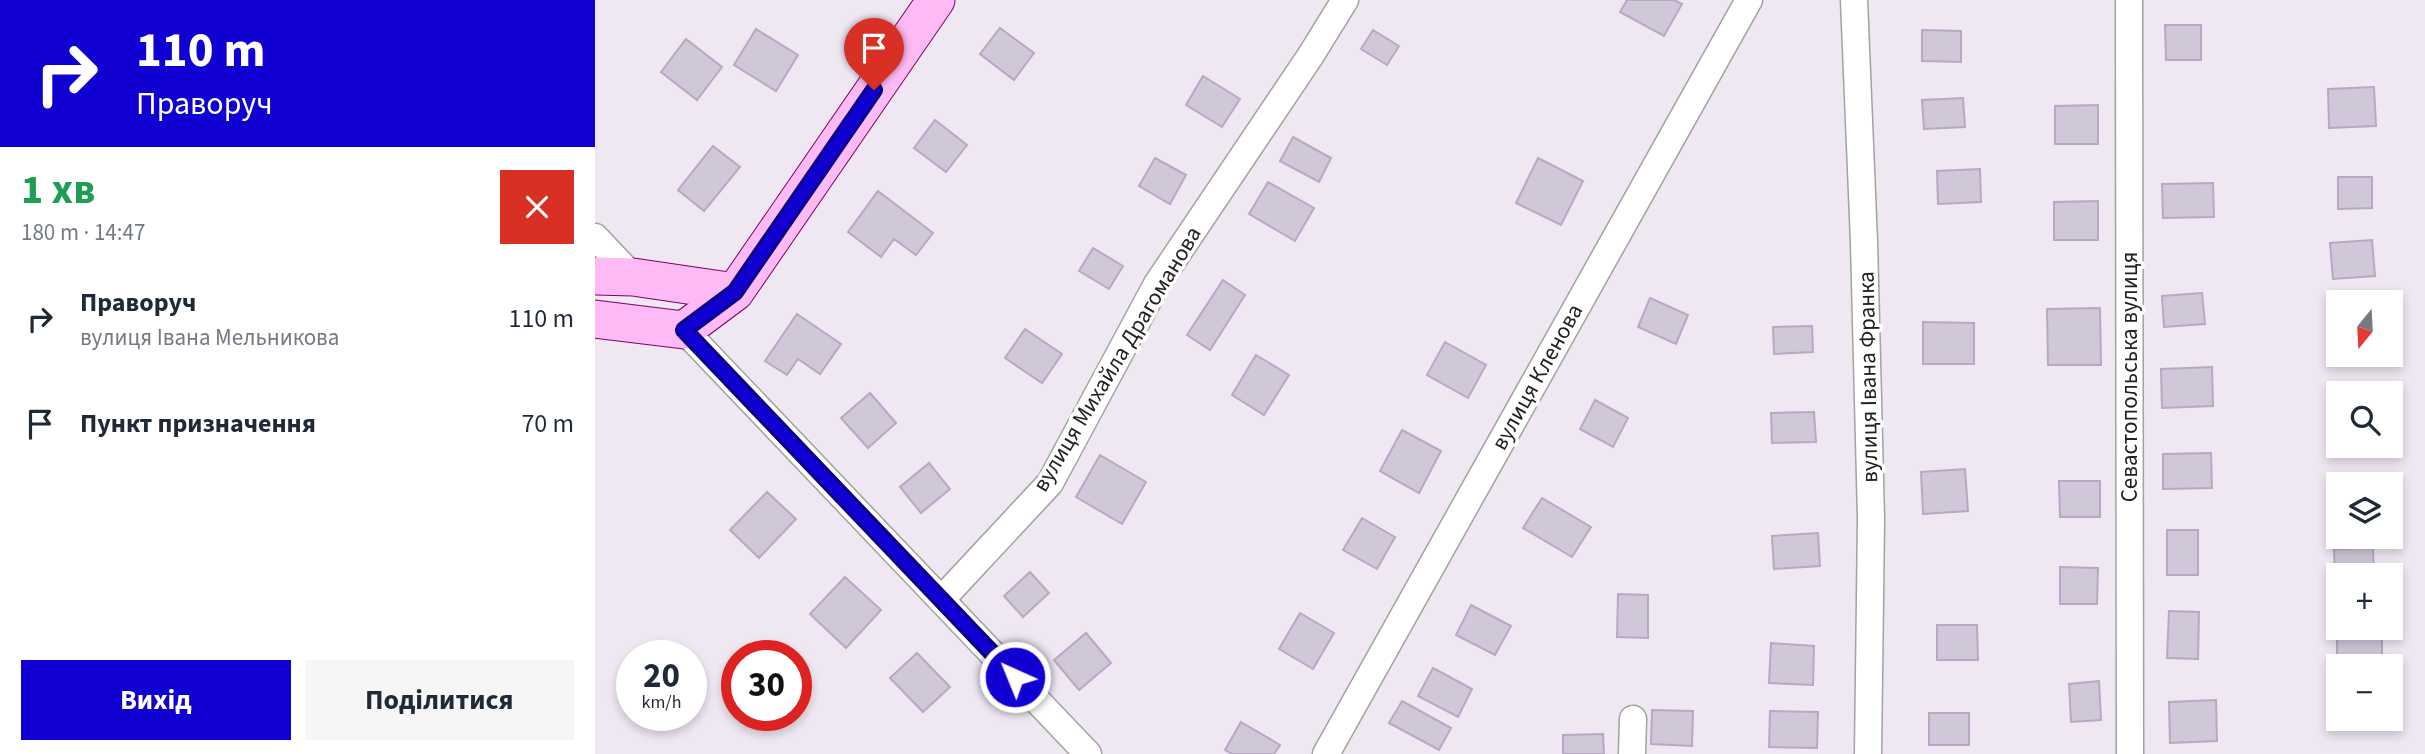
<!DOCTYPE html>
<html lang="uk">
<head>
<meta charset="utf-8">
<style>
  body { margin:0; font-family:"Source Sans 3",sans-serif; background:#f6f6f7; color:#1f2937; height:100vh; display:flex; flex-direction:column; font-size:26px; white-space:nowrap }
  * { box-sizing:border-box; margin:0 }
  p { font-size:23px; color:#747a83 }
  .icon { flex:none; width:38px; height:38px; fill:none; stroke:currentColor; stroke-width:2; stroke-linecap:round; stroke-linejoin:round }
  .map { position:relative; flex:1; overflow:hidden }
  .side { display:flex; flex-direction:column; background:#fff; width:595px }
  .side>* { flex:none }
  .banner { background:#1100d2; color:#fff; overflow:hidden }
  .needle { width:46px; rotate:198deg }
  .controls { position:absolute; left:1731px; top:290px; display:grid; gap:14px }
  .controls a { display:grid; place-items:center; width:77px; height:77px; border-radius:0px; background:#fff; box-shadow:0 4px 10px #0003; font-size:35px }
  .speed { position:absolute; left:21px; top:640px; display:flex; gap:14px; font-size:35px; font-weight:700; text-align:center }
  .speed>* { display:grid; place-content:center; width:91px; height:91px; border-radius:50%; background:#fff; box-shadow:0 4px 10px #0003; line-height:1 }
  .speed small { font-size:18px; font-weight:400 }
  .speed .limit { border:10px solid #d22; background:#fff; color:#111 }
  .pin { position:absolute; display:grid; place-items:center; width:60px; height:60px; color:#fff; margin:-72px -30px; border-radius:50% 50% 50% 0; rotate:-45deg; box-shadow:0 0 7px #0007 }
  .pin .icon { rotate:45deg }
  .me { position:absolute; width:77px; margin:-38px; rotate:316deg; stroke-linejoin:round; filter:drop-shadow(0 0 5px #0008) }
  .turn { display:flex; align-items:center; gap:24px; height:147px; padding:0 21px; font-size:32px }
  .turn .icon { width:91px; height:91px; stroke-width:2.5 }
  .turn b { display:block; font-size:49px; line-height:60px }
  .round { display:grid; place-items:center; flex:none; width:74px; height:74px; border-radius:0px; background:#f6f6f7 }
  .overview { display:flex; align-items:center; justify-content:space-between; height:119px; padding:0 21px }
  h1 { font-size:42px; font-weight:700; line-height:52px; color:#1e9e55 }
  .action { display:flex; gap:14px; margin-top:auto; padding:14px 21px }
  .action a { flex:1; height:80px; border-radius:0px; background:#1100d2; color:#fff; font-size:28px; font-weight:700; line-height:80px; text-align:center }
  .action a+a { background:#f6f6f7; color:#1f2937 }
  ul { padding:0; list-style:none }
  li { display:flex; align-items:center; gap:21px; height:105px; padding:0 21px }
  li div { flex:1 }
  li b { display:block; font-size:26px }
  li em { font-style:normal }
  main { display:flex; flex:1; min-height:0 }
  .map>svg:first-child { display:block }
</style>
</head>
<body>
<main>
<section class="side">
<div class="banner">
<div class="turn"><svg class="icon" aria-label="right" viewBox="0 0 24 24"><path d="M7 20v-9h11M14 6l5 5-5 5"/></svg><div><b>110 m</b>Праворуч</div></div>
</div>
<div class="overview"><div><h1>1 хв</h1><p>180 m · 14:47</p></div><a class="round" style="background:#d93025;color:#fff"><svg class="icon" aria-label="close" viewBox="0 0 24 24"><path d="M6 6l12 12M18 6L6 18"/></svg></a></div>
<ul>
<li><svg class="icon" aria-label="right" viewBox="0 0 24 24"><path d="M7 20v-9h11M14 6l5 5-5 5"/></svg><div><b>Праворуч</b><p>вулиця Івана Мельникова</p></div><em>110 m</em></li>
<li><svg class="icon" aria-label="arrive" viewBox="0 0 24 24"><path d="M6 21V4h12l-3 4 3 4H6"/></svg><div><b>Пункт призначення</b></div><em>70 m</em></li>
</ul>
<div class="action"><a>Вихід</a><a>Поділитися</a></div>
</section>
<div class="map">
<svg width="1830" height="754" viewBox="0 0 1830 754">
  <rect width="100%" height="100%" fill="#efe7f2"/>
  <path fill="#d0c7d9" stroke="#b7a8c4" stroke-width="2" d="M 1032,0 L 1079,0 L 1087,4 L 1069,36 L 1025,12 Z
    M 1570,25 L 1606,25 L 1606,60 L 1571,60 Z
    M 405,28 L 439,53 L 419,80 L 385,54 Z
    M 161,29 L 203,55 L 181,91 L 139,65 Z
    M 778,30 L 804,46 L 792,65 L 766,49 Z
    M 1327,30 L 1366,31 L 1366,62 L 1327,61 Z
    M 91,39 L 127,67 L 102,100 L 66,72 Z
    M 608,76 L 645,99 L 627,127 L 591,105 Z
    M 1779,87 L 1781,126 L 1734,128 L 1733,89 Z
    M 1368,98 L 1370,127 L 1329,129 L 1327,100 Z
    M 1503,105 L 1503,144 L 1460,144 L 1460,106 Z
    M 340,120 L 372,145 L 351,172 L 319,148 Z
    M 698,137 L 736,158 L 724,182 L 685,161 Z
    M 118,146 L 145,167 L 109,211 L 83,190 Z
    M 560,158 L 591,175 L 575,204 L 544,186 Z
    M 943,158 L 988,181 L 966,225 L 921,203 Z
    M 1385,169 L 1386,202 L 1343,204 L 1342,171 Z
    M 1743,177 L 1777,177 L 1777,208 L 1743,209 Z
    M 673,182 L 719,208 L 700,241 L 654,214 Z
    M 1618,183 L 1619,217 L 1568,218 L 1567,184 Z
    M 283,191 L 338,233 L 321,255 L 299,239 L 286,257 L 253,232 Z
    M 1503,201 L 1503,240 L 1459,240 L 1459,202 Z
    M 1777,240 L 1780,276 L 1738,279 L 1735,243 Z
    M 498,248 L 528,266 L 514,289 L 484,271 Z
    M 628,280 L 650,295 L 615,350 L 592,335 Z
    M 1607,293 L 1610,324 L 1569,327 L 1567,296 Z
    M 1055,298 L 1093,315 L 1081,344 L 1043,327 Z
    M 1505,308 L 1506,365 L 1453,365 L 1452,309 Z
    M 202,314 L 246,344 L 225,374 L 203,359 L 192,375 L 170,361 Z
    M 1328,322 L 1379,323 L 1379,364 L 1328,364 Z
    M 1217,326 L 1218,352 L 1179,354 L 1178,327 Z
    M 430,329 L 467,354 L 447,383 L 410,358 Z
    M 1742,332 L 1743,355 L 1778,355 L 1779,363 L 1743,364 Z
    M 850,342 L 891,365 L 873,398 L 832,375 Z
    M 661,355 L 694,375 L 669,415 L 637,395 Z
    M 1617,367 L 1618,406 L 1567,408 L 1566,369 Z
    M 275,393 L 301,423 L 273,448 L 246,418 Z
    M 1000,400 L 1033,418 L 1018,447 L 985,429 Z
    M 1743,405 L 1743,433 L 1740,434 L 1739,406 Z
    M 1219,412 L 1221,442 L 1177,443 L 1176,413 Z
    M 807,430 L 846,451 L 824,493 L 785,471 Z
    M 1616,453 L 1617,488 L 1568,489 L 1568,454 Z
    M 505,455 L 551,482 L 527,524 L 481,497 Z
    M 334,463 L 355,489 L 326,513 L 305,487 Z
    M 1370,469 L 1373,511 L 1328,514 L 1326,472 Z
    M 1464,481 L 1505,481 L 1505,517 L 1465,517 Z
    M 172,492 L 201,519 L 164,558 L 135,530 Z
    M 947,498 L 996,527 L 977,557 L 928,528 Z
    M 767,518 L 800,537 L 782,569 L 748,550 Z
    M 1572,530 L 1603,530 L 1603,575 L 1572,575 Z
    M 1223,533 L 1225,566 L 1179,569 L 1177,536 Z
    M 1778,548 L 1779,576 L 1743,576 L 1740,578 L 1739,549 Z
    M 1465,567 L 1503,568 L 1502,604 L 1465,604 Z
    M 435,572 L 454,593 L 428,617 L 409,596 Z
    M 250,577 L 286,610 L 251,648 L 215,614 Z
    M 1023,594 L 1053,595 L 1053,638 L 1022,637 Z
    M 876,605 L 916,626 L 900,655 L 861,635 Z
    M 1574,611 L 1604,612 L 1603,659 L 1572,658 Z
    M 705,613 L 739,633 L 718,669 L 684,649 Z
    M 1342,625 L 1382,625 L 1383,660 L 1342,660 Z
    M 1742,626 L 1743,628 L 1787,628 L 1787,661 L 1742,660 Z
    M 491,633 L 516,663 L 484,690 L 459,660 Z
    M 1176,643 L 1219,646 L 1218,685 L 1174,683 Z
    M 322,653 L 355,687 L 328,712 L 295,678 Z
    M 838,668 L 877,689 L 863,717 L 823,696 Z
    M 1504,681 L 1506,720 L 1476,722 L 1474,684 Z
    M 1621,700 L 1622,741 L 1575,743 L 1574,702 Z
    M 807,701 L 856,728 L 844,750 L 794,723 Z
    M 1057,710 L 1098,711 L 1097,746 L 1056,744 Z
    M 1175,711 L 1223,712 L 1222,748 L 1174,747 Z
    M 1334,713 L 1374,713 L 1374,745 L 1334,745 Z
    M 646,722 L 685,745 L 679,754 L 637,754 L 630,750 Z
    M 1008,734 L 1009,754 L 968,754 L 968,735 Z"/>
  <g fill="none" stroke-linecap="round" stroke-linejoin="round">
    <g stroke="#a2a2a2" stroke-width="29">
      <path id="street" d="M 1259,0 L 1269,242 L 1276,519 L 1273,754
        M 1534,0 L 1535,754
        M 0,237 L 38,277
        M 89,330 L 493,754
        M 346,600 L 455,483 L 562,284 L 716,55 L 750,0
        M 731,754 L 1154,0
        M 1037,754 L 1038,719"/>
    </g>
    <g stroke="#800067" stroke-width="39">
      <path id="secondary" d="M 0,276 L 38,277 L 140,292
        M 0,319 L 89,330
        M 89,330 L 140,292 L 341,0"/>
    </g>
    <use href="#street" stroke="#fff" stroke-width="26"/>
    <use href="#secondary" stroke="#fdbaf4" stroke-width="37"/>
  </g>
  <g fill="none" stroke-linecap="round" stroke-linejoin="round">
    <g stroke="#0b0088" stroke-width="18">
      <path id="route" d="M 279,90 L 140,292 L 89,330 L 420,677"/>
    </g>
    <use href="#route" stroke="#1100d2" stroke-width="12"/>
  </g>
  <g text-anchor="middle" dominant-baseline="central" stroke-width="7" stroke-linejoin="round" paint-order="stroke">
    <g font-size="23" fill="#212121" stroke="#fff">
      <text transform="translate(522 359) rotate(-59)">вулиця Михайла Драгоманова</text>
      <text transform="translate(942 377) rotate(-61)">вулиця Кленова</text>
      <text transform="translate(1273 377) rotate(-91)">вулиця Івана Франка</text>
      <text transform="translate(1534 377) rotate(-90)">Севастопольська вулиця</text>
    </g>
  </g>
</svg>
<div class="controls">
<a><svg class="needle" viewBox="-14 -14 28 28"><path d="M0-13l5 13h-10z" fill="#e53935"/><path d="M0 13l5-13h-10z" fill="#747a83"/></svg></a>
<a><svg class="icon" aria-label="search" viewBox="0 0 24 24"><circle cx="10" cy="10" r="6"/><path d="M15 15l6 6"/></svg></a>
<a><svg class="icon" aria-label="layers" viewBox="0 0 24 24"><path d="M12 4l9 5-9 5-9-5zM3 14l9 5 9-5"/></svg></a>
<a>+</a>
<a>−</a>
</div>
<div class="speed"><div>20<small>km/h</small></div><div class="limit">30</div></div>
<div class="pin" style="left:279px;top:90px;background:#d93025"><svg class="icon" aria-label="arrive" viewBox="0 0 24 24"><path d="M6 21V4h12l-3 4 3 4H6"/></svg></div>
<svg class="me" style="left:420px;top:677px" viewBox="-20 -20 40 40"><circle r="17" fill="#1100d2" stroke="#fff" stroke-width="3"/><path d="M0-11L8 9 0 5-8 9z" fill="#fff"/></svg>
</div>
</main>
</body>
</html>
